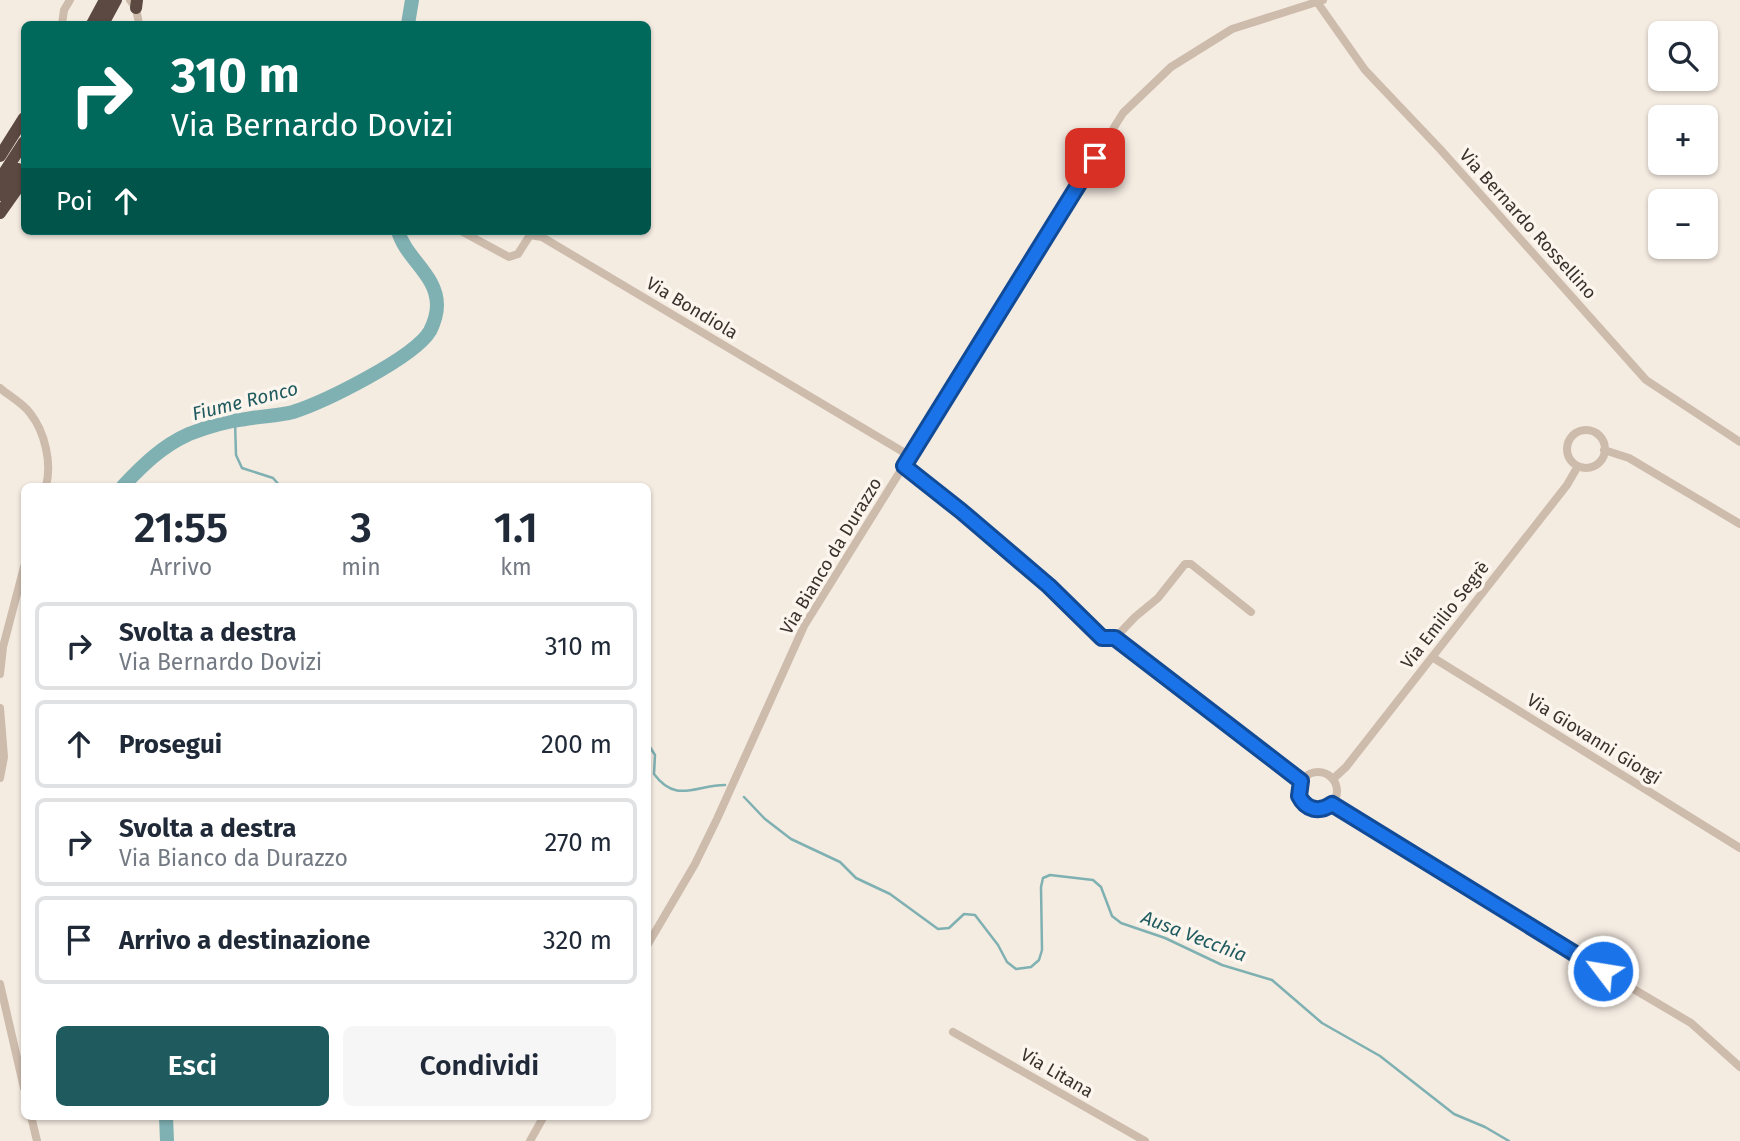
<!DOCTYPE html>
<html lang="it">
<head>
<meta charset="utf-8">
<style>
  body { margin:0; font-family:"Fira Sans",sans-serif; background:#f6f6f7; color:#1f2937; height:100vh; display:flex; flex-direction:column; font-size:26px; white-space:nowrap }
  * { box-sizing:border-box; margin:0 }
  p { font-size:23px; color:#747a83 }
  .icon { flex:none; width:38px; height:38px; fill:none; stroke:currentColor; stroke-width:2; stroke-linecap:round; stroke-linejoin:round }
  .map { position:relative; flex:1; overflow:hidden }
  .sheet { position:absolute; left:21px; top:483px; width:630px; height:637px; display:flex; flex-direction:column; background:#fff; border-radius:10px; box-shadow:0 2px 5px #0004 }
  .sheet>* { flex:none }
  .top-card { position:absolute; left:21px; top:21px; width:630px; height:214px; border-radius:10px; box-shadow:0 2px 5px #0004; background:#00695c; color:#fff; overflow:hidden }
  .controls { position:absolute; left:1648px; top:21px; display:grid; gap:14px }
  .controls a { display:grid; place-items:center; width:70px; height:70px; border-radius:10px; background:#fff; box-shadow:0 2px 5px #0004; font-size:35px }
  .pin { position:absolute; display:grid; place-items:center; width:60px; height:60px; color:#fff; margin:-30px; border-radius:14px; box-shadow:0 4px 10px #0006 }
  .me { position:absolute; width:77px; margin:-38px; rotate:301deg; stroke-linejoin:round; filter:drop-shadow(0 0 5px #0008) }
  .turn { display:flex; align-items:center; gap:24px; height:147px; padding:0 35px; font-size:32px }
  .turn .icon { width:91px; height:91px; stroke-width:2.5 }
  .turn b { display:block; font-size:49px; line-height:60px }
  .then { display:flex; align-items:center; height:66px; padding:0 35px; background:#0003; gap:14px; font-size:26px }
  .eta { display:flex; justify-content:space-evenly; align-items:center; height:119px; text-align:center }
  .eta b { font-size:42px; font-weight:600; line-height:49px }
  .cta { display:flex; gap:14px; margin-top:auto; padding:14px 35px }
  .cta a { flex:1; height:80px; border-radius:10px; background:#1f5a5e; color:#fff; font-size:28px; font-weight:600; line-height:80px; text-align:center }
  .cta a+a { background:#f6f6f7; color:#1f2937 }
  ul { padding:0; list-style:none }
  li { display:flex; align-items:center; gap:21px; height:88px; margin:0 14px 10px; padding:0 21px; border:4px solid #e0e1e3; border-radius:10px }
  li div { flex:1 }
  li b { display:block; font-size:26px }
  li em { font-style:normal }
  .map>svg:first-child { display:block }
</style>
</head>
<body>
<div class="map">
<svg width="1740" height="1141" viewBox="0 0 1740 1141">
  <rect width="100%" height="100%" fill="#f4ebe1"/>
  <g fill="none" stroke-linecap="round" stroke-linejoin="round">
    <path stroke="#7fb0b2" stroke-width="2.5" d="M 235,421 L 236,455 L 242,468 L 273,478 L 280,486
      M 648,744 L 655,755 L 654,774 C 676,804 696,785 725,785
      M 744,797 L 765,819 L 791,839 L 840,862 L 856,878 L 890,894 L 938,929 L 949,928 L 964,914 L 975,915 L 998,945 L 1007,962 L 1016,969 L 1031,967 L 1039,960 L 1042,950 L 1041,887 L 1043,878 L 1050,875 L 1093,880 L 1101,887 L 1112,916 L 1121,923 L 1165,938 L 1222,965 L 1272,980 L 1322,1023 L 1380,1056 L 1454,1114 L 1485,1127 L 1509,1141"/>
    <path stroke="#7fb0b2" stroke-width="14" d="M 408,24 L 412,0
      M 123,486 C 143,465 162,446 189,434 C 207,427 227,421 246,419 C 261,416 278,416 293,412 C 324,402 414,358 430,331 C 434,323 437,314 437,305 C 437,275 406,259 398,231
      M 166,1116 L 167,1141"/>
    <path stroke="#cdbbac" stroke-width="8" d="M 130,0 L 136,8 L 139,24
      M 1317,2 L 1365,70 L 1440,149 L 1646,380 L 1740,442
      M 62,24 L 64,10 L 70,0
      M 461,231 L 509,257 L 518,254 L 530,235 L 542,237 L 910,456
      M 0,388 C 9,396 23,403 30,413 C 45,432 52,463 46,486
      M1567 449a19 19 0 1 1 38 0a19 19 0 1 1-38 0Z
      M 1604,450 L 1629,458 L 1740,524
      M 904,466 L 961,511 L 1049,586 L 1102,638 L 1115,638 L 1135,617 L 1158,598 L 1185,564 L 1191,564 L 1251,612
      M 1115,638 L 1301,781
      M 1432,657 L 1740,848
      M 0,674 L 3,647 L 24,567
      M 0,708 L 4,757 L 0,778
      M1299 791a19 19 0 1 1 38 0a19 19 0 1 1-38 0Z
      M 1333,779 L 1346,767 L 1567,485 L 1578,466
      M 1332,804 L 1581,958 L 1691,1023 L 1740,1067
      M 648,944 L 695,864 L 717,819 L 804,626 L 1123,113 L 1171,67 L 1232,29 L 1323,0
      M 0,984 L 24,1088
      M 953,1032 L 1145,1141
      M 31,1116 L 37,1141
      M 530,1141 L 544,1116"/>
    <path stroke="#5c4a42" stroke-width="12" d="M 136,8 L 137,0
      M 92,24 L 105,0
      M 103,24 L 116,0
      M 0,156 L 24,118
      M 0,179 L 24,142
      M 0,195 L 18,169
      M 0,213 L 24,179"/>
  </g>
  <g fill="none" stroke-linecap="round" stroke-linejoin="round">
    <g stroke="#114b97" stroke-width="18">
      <path id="route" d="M 1095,158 L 904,466 L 961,511 L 1049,586 L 1102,638 L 1115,638 L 1301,781 L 1299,796 C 1306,810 1319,813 1332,804 L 1603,971"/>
    </g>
    <use href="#route" stroke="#1a73e8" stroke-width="12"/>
  </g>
  <g text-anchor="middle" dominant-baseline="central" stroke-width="7" stroke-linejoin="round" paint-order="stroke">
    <g font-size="18" fill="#3b302b" stroke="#fbf5ee">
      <text transform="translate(1528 224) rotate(48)">Via Bernardo Rossellino</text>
      <text transform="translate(692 308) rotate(31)">Via Bondiola</text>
      <text transform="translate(831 556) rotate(-59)">Via Bianco da Durazzo</text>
      <text transform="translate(1445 615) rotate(-52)">Via Emilio Segrè</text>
      <text transform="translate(1594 739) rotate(32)">Via Giovanni Giorgi</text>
      <text transform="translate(1057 1073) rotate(30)">Via Litana</text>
    </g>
    <g font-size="19" font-style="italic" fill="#1f5a5e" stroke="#fbf5ee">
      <text transform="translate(245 401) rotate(-14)">Fiume Ronco</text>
      <text transform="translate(1194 936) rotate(21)">Ausa Vecchia</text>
    </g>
  </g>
</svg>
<div class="controls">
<a><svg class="icon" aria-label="search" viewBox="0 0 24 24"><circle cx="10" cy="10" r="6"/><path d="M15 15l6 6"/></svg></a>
<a>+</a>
<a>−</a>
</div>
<div class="pin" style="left:1095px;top:158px;background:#d93025"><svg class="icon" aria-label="arrive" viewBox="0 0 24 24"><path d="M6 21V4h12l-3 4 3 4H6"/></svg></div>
<svg class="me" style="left:1603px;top:971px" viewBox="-20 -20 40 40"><circle r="17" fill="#1a73e8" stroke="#fff" stroke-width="3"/><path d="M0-11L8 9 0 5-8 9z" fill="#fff"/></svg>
<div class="top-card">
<div class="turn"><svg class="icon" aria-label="right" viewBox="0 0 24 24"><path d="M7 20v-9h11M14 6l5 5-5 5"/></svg><div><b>310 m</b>Via Bernardo Dovizi</div></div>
<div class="then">Poi<svg class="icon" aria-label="ahead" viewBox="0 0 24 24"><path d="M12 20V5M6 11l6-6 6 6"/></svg></div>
</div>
<section class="sheet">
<div class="eta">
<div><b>21:55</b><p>Arrivo</p></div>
<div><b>3</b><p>min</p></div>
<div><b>1.1</b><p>km</p></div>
</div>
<ul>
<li><svg class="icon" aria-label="right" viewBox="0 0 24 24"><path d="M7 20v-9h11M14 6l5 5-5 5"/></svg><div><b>Svolta a destra</b><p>Via Bernardo Dovizi</p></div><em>310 m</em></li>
<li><svg class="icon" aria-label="ahead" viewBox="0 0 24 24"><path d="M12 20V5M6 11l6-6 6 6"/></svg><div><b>Prosegui</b></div><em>200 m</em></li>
<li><svg class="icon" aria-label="right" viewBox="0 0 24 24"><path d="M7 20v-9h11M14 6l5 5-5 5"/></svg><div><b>Svolta a destra</b><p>Via Bianco da Durazzo</p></div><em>270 m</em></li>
<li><svg class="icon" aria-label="arrive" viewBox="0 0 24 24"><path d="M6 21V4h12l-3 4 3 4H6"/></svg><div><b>Arrivo a destinazione</b></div><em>320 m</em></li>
</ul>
<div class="cta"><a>Esci</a><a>Condividi</a></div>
</section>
</div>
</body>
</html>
